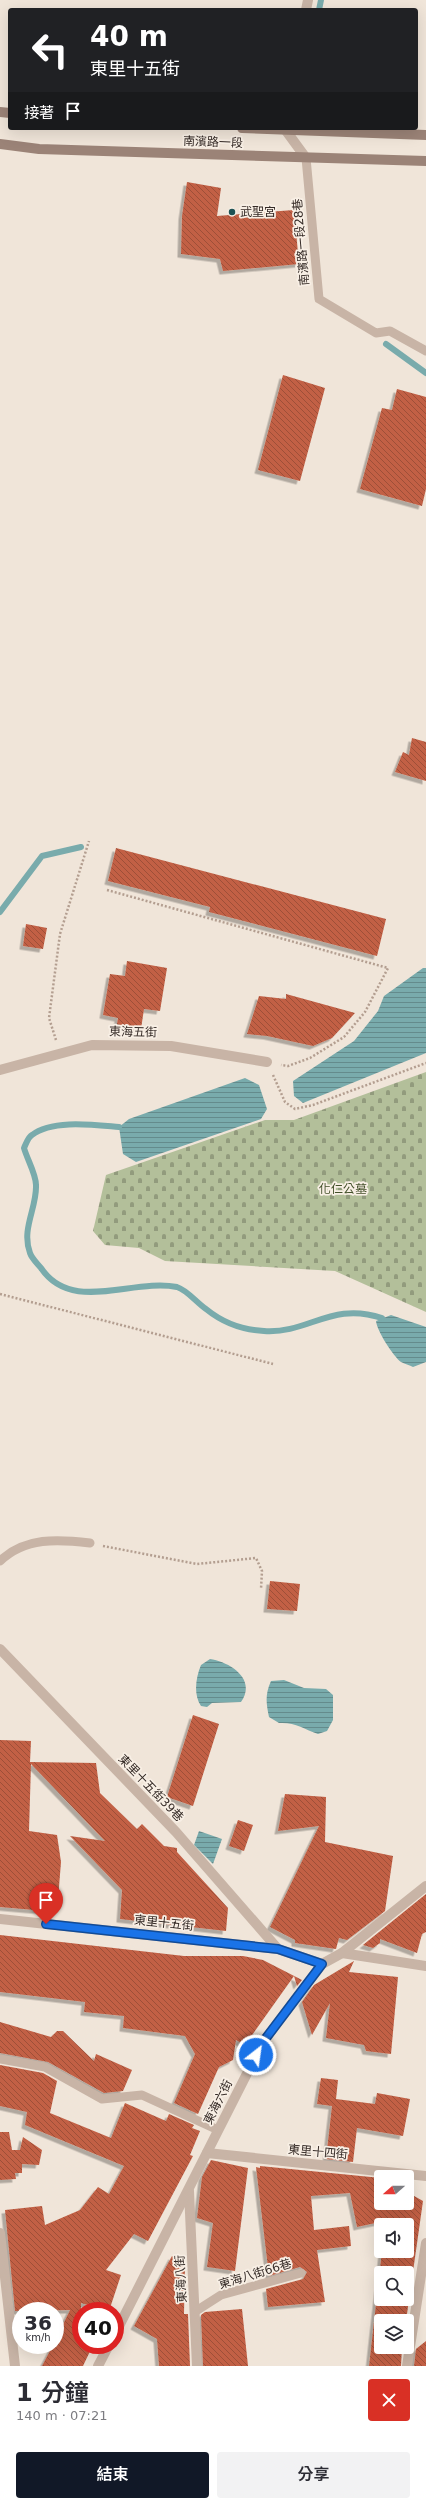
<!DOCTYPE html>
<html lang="zh-TW">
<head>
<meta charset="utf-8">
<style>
  body { margin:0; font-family:"DejaVu Sans","Noto Sans TC",sans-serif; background:#f2f2f3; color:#2b2b33; height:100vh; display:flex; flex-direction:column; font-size:15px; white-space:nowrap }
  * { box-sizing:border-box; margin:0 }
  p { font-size:13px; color:#7c7c81 }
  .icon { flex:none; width:22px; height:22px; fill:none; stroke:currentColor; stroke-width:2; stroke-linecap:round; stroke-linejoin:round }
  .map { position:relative; height:2366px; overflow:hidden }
  .side { display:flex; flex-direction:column; background:#fff; flex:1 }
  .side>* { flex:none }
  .guide { position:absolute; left:8px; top:8px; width:410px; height:122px; border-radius:4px; box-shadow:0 4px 16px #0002; background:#202124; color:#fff; overflow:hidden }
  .needle { width:26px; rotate:249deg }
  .tools { position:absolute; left:374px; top:2170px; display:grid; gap:8px }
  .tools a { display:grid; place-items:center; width:40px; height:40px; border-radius:4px; background:#fff; box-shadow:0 4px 16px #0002; font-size:20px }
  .speed { position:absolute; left:12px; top:2302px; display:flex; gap:8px; font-size:20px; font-weight:700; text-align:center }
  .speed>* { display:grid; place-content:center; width:52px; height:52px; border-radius:50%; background:#fff; box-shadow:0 4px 16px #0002; line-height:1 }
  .speed small { font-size:10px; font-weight:400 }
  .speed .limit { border:6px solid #d22; background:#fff; color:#111 }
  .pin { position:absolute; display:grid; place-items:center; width:34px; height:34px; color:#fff; margin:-41px -17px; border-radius:50% 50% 50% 0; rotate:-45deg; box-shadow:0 0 4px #0007 }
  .pin .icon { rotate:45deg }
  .me { position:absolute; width:44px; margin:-22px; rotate:30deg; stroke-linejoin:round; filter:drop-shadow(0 0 3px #0008) }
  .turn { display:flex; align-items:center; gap:14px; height:84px; padding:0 16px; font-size:18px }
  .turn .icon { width:52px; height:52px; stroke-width:2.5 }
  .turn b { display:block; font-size:28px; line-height:34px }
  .then { display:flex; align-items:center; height:38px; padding:0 16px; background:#0003; gap:8px; font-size:15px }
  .round { display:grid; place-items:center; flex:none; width:42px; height:42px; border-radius:4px; background:#f2f2f3 }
  .summary { display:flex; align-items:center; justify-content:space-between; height:68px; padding:0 16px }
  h1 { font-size:24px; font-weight:600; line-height:30px }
  .cta { display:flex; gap:8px; margin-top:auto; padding:8px 16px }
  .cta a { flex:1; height:46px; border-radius:4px; background:#111827; color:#fff; font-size:16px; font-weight:600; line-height:46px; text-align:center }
  .cta a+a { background:#f2f2f3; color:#2b2b33 }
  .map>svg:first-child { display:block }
</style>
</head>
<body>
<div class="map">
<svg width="426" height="2366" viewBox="0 0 426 2366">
  <defs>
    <pattern id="cemetery-stones" width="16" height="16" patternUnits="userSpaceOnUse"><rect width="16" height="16" fill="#b3bf9a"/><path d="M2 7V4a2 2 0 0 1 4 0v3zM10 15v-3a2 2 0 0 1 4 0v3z" fill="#929b7d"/></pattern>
    <pattern id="water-rules" width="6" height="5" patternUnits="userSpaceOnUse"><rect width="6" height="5" fill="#79abac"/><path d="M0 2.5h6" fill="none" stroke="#648b8c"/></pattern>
    <pattern id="building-back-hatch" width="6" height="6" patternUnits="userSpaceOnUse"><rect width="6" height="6" fill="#c26045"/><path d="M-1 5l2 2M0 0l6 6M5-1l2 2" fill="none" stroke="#9e4f39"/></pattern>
    <filter id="shadow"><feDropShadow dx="-3.5" dy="3.5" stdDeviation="0" flood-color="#0004"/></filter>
  </defs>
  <rect width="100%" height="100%" fill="#f0e5d9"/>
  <path fill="url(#cemetery-stones)" d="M 426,1072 L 426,1312 L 335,1271 L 165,1261 L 139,1248 L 105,1245 L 93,1231 L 106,1175 L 265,1120 L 294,1120 Z"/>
  <path fill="url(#water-rules)" d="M 423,968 L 426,968 L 426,1053 L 303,1103 L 294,1096 L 293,1081 L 354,1041 L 378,1011 L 384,996 Z
    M 245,1078 L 259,1085 L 267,1109 L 261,1119 L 136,1162 L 123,1154 L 119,1127 L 129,1119 Z
    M 391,1315 L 426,1327 L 426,1362 L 413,1367 C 410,1365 404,1364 401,1362 C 393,1356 377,1331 376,1321 Z
    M 210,1659 C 230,1662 257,1679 241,1702 L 212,1703 L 207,1707 L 201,1706 C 193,1694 196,1677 201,1665 Z
    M 284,1680 L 304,1688 L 326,1689 L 333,1695 L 333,1720 L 327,1731 L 318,1734 C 304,1729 295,1722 279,1723 L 269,1717 C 266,1703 265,1694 271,1681 Z
    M 199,1831 L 222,1839 L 213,1864 L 194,1845 Z"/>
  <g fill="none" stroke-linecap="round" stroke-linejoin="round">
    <path stroke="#79abac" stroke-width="6" d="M 319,10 L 321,0
      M 386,344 L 426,373
      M 0,912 L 42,856 L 81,847
      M 119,1127 C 95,1125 52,1119 32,1135 C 28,1137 26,1144 24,1148 C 27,1159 36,1174 36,1185 C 37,1208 21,1229 30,1253 C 32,1259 38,1264 41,1268 C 72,1314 132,1278 177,1287 C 187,1290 197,1303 206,1309 C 222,1322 243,1330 264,1331 C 309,1334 331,1301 382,1318"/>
  </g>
  <path fill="url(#building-back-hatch)" fill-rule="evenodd" filter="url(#shadow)" d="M 187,182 L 221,188 L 217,216 L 294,210 L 299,264 L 223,271 L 220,259 L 181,254 L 182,216 Z
    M 283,375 L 325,388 L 300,481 L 258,470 Z
    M 397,389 L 426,397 L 426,489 L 422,506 L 360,489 L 382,408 L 392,410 Z
    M 412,738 L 426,742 L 426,781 L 395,772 L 403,752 L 409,755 Z
    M 116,848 L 386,919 L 377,956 L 209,912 L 210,907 L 108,881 Z
    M 26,924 L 47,928 L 43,949 L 23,946 Z
    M 127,961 L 167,968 L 160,1011 L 144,1009 L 141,1029 L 117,1024 L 118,1018 L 103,1015 L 110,974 L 125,976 Z
    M 286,994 L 355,1013 L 332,1038 L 313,1046 L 267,1036 L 247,1034 L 259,996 L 286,999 Z
    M 270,1581 L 300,1584 L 297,1611 L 267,1609 Z
    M 193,1715 L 219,1724 L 193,1806 L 167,1797 Z
    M 0,1740 L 31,1741 L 30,1762 L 96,1763 L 100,1793 L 137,1829 L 142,1824 L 164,1846 L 177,1848 L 177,1852 L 228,1908 L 226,1931 L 120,1919 L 122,1890 L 70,1836 L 105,1841 L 31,1764 L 29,1831 L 57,1835 L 61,1862 L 57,1912 L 0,1907 Z
    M 285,1794 L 326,1797 L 325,1842 L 393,1856 L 385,1911 L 347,1940 L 339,1938 L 336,1949 L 295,1943 L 295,1940 L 270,1927 L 319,1826 L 278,1831 Z
    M 238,1820 L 253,1825 L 244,1851 L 229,1846 Z
    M 426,1894 L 426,1932 L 422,1934 L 417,1953 L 380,1939 L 380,1943 L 373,1948 L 363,1945 Z
    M 0,1935 L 184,1956 L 243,1956 L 263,1960 L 302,1980 L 297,1986 L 294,1976 L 245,2045 L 236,2040 L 233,2060 L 219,2067 L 198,2114 L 174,2103 L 195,2054 L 185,2036 L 123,2028 L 124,2016 L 84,2012 L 85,2002 L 0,1992 Z
    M 354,1961 L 349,1972 L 398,1977 L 391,2054 L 366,2051 L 364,2045 L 326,2038 L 330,2003 L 312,2035 L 302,2002 L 314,1985 Z
    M 0,2022 L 51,2037 L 57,2031 L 63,2031 L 94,2061 L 96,2054 L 132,2070 L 123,2091 L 104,2093 L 48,2062 L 0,2053 Z
    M 0,2065 L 43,2073 L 57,2081 L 50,2113 L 111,2138 L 125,2103 L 166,2121 L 169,2114 L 194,2125 L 192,2128 L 200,2131 L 190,2155 L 193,2156 L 148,2241 L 134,2234 L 106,2270 L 121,2275 L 109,2311 L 81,2303 L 81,2345 L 93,2345 L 83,2366 L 42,2366 L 53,2345 L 55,2345 L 55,2341 L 70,2310 L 15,2311 L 5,2210 L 42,2206 L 45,2225 L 80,2210 L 98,2187 L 109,2194 L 124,2166 L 25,2125 L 27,2112 L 0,2106 Z
    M 321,2078 L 338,2080 L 336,2099 L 375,2104 L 377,2093 L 410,2099 L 403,2136 L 357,2128 L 353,2162 L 326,2159 L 332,2106 L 317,2104 Z
    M 0,2132 L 9,2132 L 12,2150 L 20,2150 L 23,2137 L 42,2150 L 39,2165 L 22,2164 L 22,2173 L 15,2173 L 16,2179 L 0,2180 Z
    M 211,2160 L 248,2168 L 235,2271 L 207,2267 L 213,2223 L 197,2218 L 202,2177 Z
    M 260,2166 L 381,2178 L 381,2203 L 407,2203 L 407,2192 L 423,2201 L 406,2321 L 381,2321 L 381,2347 L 402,2347 L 401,2366 L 369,2366 L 382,2251 L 407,2251 L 407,2225 L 385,2225 L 385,2221 L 357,2227 L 350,2193 L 311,2196 L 314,2230 L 349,2226 L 351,2246 L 317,2250 L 325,2302 L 268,2307 L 266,2289 L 303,2279 L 307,2272 L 300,2267 L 269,2276 L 256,2167 L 260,2168 ZM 381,2273 L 407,2273 L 407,2299 L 381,2299 Z
    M 172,2256 L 185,2263 L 184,2314 L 188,2314 L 190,2366 L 159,2366 L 157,2339 L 134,2326 Z
    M 242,2309 L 248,2366 L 203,2366 L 201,2315 L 205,2312 Z
    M 426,2341 L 426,2366 L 414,2366 L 416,2349 Z"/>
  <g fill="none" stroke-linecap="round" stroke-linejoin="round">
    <path stroke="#b39e90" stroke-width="2.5" stroke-dasharray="2 2" stroke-linecap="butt" d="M 107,890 L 388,968 L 365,1012 L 344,1037 L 310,1058 L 288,1066 L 281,1065
      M 56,1040 L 49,1018 L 60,934 L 89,841
      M 273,1075 L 285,1102 L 295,1109 L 313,1105 L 426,1063
      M 0,1294 L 273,1364
      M 103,1546 L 197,1564 L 256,1558 L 262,1571 L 261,1589"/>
    <path stroke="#c8b4a6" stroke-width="9" d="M 306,158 L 319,299 L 376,333 L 390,331 L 426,351
      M 0,1561 C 25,1537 58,1539 90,1543
      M 0,2059 L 45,2067 L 102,2099 L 142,2095 L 218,2130
      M 196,2311 L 221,2295 L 301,2273"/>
    <path stroke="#c8b4a6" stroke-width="10" d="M 306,10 L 308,0
      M 284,128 L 306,158
      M 0,1070 L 92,1045 L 171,1046 L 267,1062
      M 0,1649 L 176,1832 L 278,1949
      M 0,1919 L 278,1949 L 322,1964
      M 342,1953 L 426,1966
      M 207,2153 L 426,2176
      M 189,2191 L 197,2366
      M 0,2233 L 15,2366
      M 407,2366 L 426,2243"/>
    <path stroke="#c8b4a6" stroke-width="10" d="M 115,2334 L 263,2042 L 322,1964 L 342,1953 L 426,1886
      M 98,2366 L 109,2345"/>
    <path stroke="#9b8377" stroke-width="10" d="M 0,112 L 10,113
      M 242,128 L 426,135
      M 0,144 L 39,149 L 426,161"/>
  </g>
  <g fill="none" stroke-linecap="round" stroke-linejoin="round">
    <g stroke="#114b97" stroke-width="10">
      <path id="route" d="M 46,1924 L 278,1949 L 322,1964 L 263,2042 L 256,2055"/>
    </g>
    <use href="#route" stroke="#1a73e8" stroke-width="7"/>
  </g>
  <circle fill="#1d5254" stroke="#f8efe5" stroke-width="1.5" cx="232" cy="212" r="4"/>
  <g text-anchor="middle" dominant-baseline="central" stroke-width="3.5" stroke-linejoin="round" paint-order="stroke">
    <g font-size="12" fill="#342a26" stroke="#f8efe5">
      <text transform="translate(213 142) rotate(2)">南濱路一段</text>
      <text transform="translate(301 242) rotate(-95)">南濱路一段28巷</text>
      <text transform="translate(133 1032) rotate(1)">東海五街</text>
      <text transform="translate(151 1788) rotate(46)">東里十五街39巷</text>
      <text transform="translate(164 1923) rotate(6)">東里十五街</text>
      <text transform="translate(218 2102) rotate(-63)">東海六街</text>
      <text transform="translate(318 2152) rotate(5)">東里十四街</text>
      <text transform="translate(255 2274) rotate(-17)">東海八街66巷</text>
      <text transform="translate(181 2279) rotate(-93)">東海八街</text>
    </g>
    <g font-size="12" fill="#342a26" stroke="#f8efe5" text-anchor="start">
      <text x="240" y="212">武聖宮</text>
    </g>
    <g font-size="12" fill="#44512b" stroke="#f8efe5">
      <text x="343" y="1189">化仁公墓</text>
    </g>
  </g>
</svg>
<div class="tools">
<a><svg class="needle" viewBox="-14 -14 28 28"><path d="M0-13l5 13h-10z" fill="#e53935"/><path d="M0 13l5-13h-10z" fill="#7c7c81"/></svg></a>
<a><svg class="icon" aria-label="sound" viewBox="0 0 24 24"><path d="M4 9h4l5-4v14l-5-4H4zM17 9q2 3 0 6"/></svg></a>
<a><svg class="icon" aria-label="search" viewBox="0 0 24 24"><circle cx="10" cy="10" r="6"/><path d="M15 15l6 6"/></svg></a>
<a><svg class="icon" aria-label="layers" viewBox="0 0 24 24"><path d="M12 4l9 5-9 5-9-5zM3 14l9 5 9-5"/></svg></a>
</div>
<div class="speed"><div>36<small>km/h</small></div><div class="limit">40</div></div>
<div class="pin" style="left:46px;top:1924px;background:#d93025"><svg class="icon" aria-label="arrive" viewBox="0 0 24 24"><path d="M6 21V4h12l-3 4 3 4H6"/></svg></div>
<svg class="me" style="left:256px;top:2055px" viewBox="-20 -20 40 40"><circle r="17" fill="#1a73e8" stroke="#fff" stroke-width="3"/><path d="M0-11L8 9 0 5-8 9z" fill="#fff"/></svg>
<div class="guide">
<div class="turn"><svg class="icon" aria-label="left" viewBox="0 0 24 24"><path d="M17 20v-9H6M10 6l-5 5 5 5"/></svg><div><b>40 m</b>東里十五街</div></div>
<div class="then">接著<svg class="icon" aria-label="arrive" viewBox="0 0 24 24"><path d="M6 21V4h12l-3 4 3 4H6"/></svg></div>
</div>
</div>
<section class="side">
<div class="summary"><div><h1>1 分鐘</h1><p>140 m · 07:21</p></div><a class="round" style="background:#d93025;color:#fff"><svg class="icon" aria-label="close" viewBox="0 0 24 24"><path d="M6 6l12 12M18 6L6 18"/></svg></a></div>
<div class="cta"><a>結束</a><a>分享</a></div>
</section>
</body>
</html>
